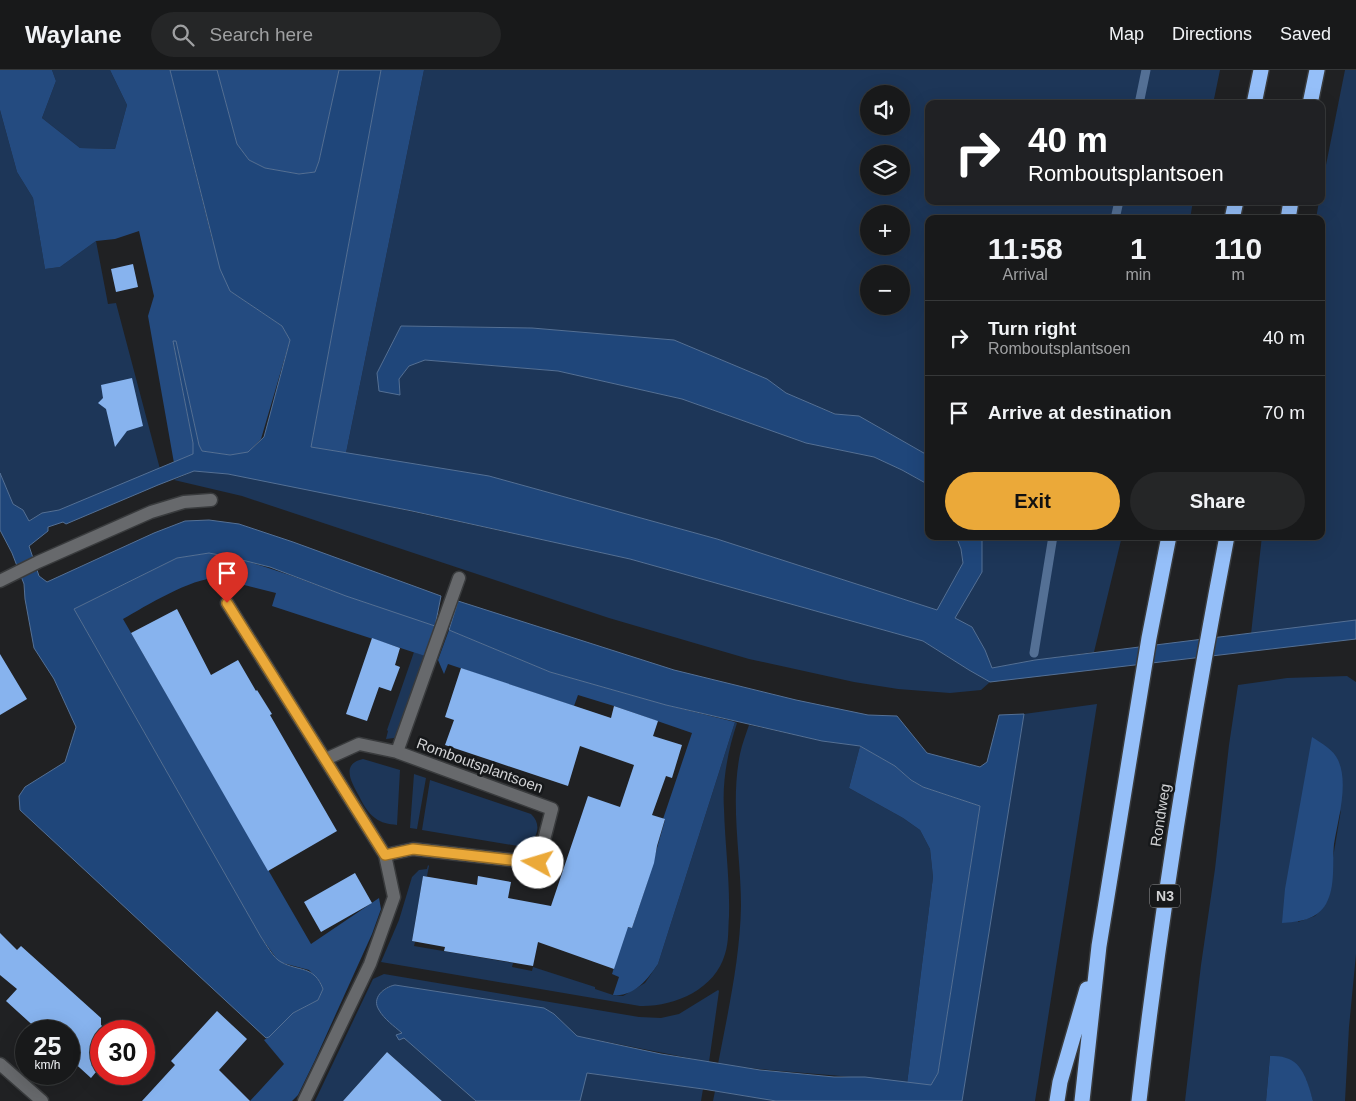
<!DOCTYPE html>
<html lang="en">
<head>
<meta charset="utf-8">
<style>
  body { margin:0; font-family:Arial,sans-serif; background:#252627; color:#f1f3f6; height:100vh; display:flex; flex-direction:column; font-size:19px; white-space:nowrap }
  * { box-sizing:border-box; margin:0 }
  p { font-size:16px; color:#9fa0a2 }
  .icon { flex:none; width:28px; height:28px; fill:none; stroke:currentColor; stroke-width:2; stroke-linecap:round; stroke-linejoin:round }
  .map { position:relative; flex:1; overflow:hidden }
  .panel { position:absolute; left:925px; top:145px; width:400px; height:325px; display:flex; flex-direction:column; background:#18191a; border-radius:10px; box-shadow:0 5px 20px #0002,0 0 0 1px #363839 }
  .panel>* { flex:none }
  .guide { position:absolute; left:925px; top:30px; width:400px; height:105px; border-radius:10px; box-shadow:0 5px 20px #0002,0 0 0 1px #363839; background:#202124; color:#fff; overflow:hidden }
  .buttons { position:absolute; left:860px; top:15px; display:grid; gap:10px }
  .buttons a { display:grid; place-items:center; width:50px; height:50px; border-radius:50%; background:#18191a; box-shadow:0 5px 20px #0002,0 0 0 1px #363839; font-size:25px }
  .speed { position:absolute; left:15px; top:950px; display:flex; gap:10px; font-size:25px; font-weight:700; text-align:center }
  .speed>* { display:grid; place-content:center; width:65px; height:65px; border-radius:50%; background:#18191a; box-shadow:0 5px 20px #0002,0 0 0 1px #363839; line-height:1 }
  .speed small { font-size:12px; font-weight:400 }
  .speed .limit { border:8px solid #d22; background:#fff; color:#111 }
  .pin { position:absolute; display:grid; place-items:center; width:42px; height:42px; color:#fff; margin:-51px -21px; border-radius:50% 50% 50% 0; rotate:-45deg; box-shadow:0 0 5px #0007 }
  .pin .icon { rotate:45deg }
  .me { position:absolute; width:55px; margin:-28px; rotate:276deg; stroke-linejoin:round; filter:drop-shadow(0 0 4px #0008) }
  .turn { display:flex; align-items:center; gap:18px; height:105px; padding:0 20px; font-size:22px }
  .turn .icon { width:65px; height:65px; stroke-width:2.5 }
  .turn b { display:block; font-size:35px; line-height:42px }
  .eta { display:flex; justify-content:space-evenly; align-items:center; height:85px; text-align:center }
  .eta b { font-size:30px; font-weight:700; line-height:35px }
  .button { display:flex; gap:10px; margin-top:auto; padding:10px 20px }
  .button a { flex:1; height:58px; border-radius:30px; background:#eba939; color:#111; font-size:20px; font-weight:700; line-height:58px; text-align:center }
  .button a+a { background:#252627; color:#f1f3f6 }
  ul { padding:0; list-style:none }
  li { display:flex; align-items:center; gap:15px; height:75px; padding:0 20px; border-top:1px solid #363839 }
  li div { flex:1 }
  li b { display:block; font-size:19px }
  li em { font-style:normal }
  header { display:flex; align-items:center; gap:30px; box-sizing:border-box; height:70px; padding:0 25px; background:#18191a; border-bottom:1px solid #363839 }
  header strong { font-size:24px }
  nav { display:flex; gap:28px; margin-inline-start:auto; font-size:18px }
  .search { width:350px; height:45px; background:#252627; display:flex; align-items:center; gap:12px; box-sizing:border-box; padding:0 18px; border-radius:28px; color:#9fa0a2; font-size:19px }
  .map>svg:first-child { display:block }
</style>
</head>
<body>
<header>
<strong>Waylane</strong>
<div class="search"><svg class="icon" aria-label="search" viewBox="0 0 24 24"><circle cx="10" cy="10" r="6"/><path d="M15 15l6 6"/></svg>Search here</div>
<nav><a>Map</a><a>Directions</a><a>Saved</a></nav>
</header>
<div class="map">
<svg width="1356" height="1031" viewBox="0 0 1356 1031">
  <rect width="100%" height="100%" fill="#202123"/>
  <path fill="#1d3658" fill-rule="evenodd" d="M 52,0 L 110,0 L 127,35 L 115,79 L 80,78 L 42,48 L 56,11 Z
    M 424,0 L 1220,0 L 1213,34 L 929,34 L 929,131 L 1193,131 L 1190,149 L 929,149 L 929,386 L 859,346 L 836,344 L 785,323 L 767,309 L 674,270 L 532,258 L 401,256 L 377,303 L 400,325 L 399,309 L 409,296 L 425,290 L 558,301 L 682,329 L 806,373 L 874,387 L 902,400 L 929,415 L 929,466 L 956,466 L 961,479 L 963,493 L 937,540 L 717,469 L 489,406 L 346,383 ZM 869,24 L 901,24 L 901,56 L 869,56 ZM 869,84 L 901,84 L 901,116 L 869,116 ZM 869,144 L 901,144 L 901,176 L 869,176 ZM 869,204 L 901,204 L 901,236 L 869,236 Z
    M 1345,0 L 1356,0 L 1356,550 L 1251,564 L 1262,466 L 1321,466 L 1321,149 L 1316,149 L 1319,131 L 1321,131 L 1321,120 Z
    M 0,40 L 17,102 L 33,128 L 45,199 L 60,197 L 96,171 L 108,234 L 116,233 L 160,399 L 59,440 L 42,443 L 28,451 L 23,440 L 13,434 L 0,403 Z
    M 194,401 L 228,404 L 312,420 L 630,489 L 923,571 L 969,600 L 990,612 L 981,620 L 950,623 L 898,619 L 854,612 L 749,589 L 609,548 L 242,426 L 174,410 Z
    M 982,466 L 1122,466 L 1094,582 L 1035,590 L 992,598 L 985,580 L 972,557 L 954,548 L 982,502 Z
    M 414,582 L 425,586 L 397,665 L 394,668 L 386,669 L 388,661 L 387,660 Z
    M 1347,606 L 1356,612 L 1356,884 L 1349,957 L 1345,1031 L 1313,1031 L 1306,1009 L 1270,986 L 1266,1031 L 1185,1031 L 1201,895 L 1215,799 L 1229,675 L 1238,615 L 1287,608 ZM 1341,740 L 1325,835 L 1315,846 L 1298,852 Z
    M 1097,634 L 1035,1031 L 962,1031 L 1024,644 Z
    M 735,652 L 737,653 C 728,680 722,711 724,739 C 725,775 730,810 729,846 C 728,859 729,872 725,884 C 715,920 673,937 640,936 L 381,892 L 399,850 L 412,807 L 419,800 L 427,799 L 428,795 L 429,796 L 427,806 L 423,806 L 412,871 L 415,872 L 414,876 L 513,893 L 512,897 L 532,901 L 533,897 L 595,917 L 595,919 L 613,925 L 623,926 L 645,913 L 658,894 Z
    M 749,655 L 822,671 L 860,676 L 849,718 L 903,748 L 920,760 L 930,779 L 933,807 L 907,1014 C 845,1004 781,1003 718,994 C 728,942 740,889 741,836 C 741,786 730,734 740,684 C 742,674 746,664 749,655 Z
    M 363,689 L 400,700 L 397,755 C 389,754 381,753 375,748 C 367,742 363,734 359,726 C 352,713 340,694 363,689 Z
    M 414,704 L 426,708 L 417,759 L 410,758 Z
    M 430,710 L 531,744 C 544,756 536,775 518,776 L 422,760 Z
    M 384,904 L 639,947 L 661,948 L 679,944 L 718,920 L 719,921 L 709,992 L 577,966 L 554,944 L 544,938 L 395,915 C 388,916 382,919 379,926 C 372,941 392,953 402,963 L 399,970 L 404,968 L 476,1031 L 442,1031 L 387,982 L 343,1031 L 315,1031 L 373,909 Z
    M 586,1003 L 703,1019 L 701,1031 L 580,1031 Z
    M 715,1021 L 776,1031 L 713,1031 Z"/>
  <path fill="#244b80" d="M 0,0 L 52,0 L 56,11 L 42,48 L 80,78 L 115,79 L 127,35 L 110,0 L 170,0 L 212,169 L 230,221 L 282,256 L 290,270 L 261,369 L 248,382 L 230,385 L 202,381 L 199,375 L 176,271 L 173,272 L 193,373 L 193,384 L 174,393 L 148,246 L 154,226 L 139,161 L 115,169 L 96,171 L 60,197 L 45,199 L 33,128 L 17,102 L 0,40 Z
    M 217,0 L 339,0 L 319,91 L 315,102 L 299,104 L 265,98 L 249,90 L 237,74 Z
    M 381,0 L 424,0 L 346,383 L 311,377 Z
    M 209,483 C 257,491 299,509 344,525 C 374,536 405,545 435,556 L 425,586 L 272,536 L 276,523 L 217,508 C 191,508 146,536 123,549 L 311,874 L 379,828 L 381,839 L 372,864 L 315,990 L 298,1025 L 292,1031 L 250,1031 L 284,994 L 264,970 L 269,967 L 293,943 L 318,930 L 323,919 L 320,912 L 309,900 L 279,892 L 261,867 L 74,539 L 177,488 Z
    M 449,560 L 550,602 L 666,635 L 735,652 L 658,894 C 647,910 634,927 613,925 L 619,907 L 612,904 L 627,857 L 632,858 L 647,813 L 665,750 L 663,749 L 692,663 L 614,636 L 578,625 L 574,636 L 448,594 L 444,604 L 438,590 Z
    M 1312,667 C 1321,673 1334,680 1338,690 C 1349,713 1338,749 1334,774 C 1332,793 1336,816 1326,834 C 1317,850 1298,852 1282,853 L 1285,819 Z
    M 860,676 L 895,696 L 911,710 L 923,717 L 980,736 L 938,1003 L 931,1015 L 907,1014 L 933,807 L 930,779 L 920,760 L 903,748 L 849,718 Z
    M 1270,986 C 1275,986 1281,986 1286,988 C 1303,992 1309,1016 1313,1031 L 1266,1031 Z"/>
  <path fill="#1f467a" stroke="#547095" d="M 170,0 L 217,0 L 237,74 L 249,90 L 265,98 L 299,104 L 315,102 L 319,91 L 339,0 L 381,0 L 311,377 L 489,406 L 717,469 L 937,540 L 963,493 L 961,479 L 956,466 L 982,466 L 982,502 L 955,548 L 972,557 L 985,580 L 992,598 L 1035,590 L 1356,550 L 1356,569 L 990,612 L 969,600 L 923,571 L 630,489 L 412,441 L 228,404 L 194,401 L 158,415 L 66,454 L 63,452 L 48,457 L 48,461 L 29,476 L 39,506 L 47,512 L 154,463 L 185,451 L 209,450 L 239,454 L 293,472 L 441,526 L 435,556 L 346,526 L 270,497 L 230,487 L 209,483 L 177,488 L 74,539 L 261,867 C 266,874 273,888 281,892 C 299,902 314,895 323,919 L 318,930 L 293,943 L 269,967 L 266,968 L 20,740 L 19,726 L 25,717 L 65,692 L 76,657 L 54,609 L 34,578 L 25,529 L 24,514 L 12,483 L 0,460 L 0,403 L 13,434 L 23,440 L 29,451 L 42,443 L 59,440 L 193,384 L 193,373 L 173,271 L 176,271 L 199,375 L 202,381 L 230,385 L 248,382 L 264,367 L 290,270 L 282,256 L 230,221 L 220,199 Z
    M 401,256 L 532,258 L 674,270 L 767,309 L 786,323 L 835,344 L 859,346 L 929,386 L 929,415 L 902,400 L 874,387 L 806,373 L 682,329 L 558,301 L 425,290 L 409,296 L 399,309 L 400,325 L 379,321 L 377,303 Z
    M 458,531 L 674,600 L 796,630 L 868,645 L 897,646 L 927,683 L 980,697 L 987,692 L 999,645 L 1024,644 L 962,1031 L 776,1031 L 703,1019 L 587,1003 L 580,1031 L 476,1031 L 404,968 L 399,970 L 396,965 L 402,963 C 394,956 384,949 379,940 C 371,928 384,917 395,915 L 544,938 L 554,944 L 577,966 L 661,984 L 760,1000 L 834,1007 L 865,1007 L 931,1015 L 938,1003 L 980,736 L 923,717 L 911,710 L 895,696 L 860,676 L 822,671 L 666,635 L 550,602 L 449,560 Z"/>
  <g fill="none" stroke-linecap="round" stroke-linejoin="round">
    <path stroke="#547095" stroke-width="9" d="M 1139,34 L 1146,0
      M 1115,149 L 1119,131
      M 1034,583 L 1053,466"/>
  </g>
  <path fill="#87b3ee" d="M 133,194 L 138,217 L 116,222 L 111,199 Z
    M 132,308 L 143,356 L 127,361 L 115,377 L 106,339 L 98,333 L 103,328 L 101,315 Z
    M 177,539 L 211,605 L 238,590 L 256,621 L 257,620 L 272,644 L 270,645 L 337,761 L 268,801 L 131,563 Z
    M 372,568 L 400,578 L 395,595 L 400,597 L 391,621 L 379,617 L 367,651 L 346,644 Z
    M 0,584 L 27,629 L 0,645 Z
    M 461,598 L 611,648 L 614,636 L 658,651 L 653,666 L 682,675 L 672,708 L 666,706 L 652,745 L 665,749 L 657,776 L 654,793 L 632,858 L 628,857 L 614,899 L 538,872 L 533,896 L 444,881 L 445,877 L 412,871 L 423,806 L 477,815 L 478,806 L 511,812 L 508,828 L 551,836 L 588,726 L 620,737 L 634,695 L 580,676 L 568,716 L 445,675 L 454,650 L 445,647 Z
    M 355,803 L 372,833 L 321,862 L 304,832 Z
    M 0,863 L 17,880 L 21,876 L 101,948 L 101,955 L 108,961 L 101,961 L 101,996 L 91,1008 L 69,988 L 69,961 L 39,961 L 6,931 L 17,919 L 0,905 Z
    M 217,941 L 247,969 L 219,1000 L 250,1031 L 142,1031 L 175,995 L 171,991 Z
    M 387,982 L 442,1031 L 343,1031 Z"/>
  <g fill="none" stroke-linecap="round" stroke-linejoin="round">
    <g stroke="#393b3d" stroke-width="15">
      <path id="minor" d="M 0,511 L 38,492 L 151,442 L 184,432 L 211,430
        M 227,533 L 385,785 L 394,827 L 370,894 L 304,1031
        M 397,682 L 459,508
        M 326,689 L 359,674 L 397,682 L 552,739 L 538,793 L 413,779 L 385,785
        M 0,994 L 42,1031"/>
    </g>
    <g stroke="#393b3d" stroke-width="18">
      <path id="highway" d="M 1254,34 L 1261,0
        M 1310,34 L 1317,0
        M 1232,149 L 1236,131
        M 1288,149 L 1291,131
        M 1057,1031 L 1060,1012 L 1087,919
        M 1082,1031 L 1099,876 L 1149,568 L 1169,466
        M 1139,1031 C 1161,841 1191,654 1227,466"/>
    </g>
    <use href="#minor" stroke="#67696c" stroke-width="12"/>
    <use href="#highway" stroke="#95bff9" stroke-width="15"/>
  </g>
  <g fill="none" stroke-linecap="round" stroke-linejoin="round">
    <g stroke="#996e25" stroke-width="12">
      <path id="route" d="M 227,533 L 385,785 L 413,779 L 538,793"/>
    </g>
    <use href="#route" stroke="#eba939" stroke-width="9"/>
  </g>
  <g text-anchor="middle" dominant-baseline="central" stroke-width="5" stroke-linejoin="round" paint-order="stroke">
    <rect fill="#16181a" stroke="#999a9c" stroke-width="1" x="1150" y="814.5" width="30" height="23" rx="4"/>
    <g font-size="14" font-weight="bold" fill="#d1d2d4">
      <text x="1165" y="826">N3</text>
    </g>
    <g font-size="15" fill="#d1d2d4" stroke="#16181a">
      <text transform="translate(480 695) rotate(20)">Romboutsplantsoen</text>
      <text transform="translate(1160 745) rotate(-81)">Rondweg</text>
    </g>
  </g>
</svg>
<div class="buttons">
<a><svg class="icon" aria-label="sound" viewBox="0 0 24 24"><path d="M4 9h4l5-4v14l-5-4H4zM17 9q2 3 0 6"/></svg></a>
<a><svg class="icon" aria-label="layers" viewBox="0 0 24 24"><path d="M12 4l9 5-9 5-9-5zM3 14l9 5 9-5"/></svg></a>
<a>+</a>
<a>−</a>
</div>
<div class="speed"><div>25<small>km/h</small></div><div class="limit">30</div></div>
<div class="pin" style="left:227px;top:533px;background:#d93025"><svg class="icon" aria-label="arrive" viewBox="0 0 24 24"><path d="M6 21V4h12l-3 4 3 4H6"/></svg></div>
<svg class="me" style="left:538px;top:793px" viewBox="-20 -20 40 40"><circle r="19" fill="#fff"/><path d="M0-13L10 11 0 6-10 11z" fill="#eba939"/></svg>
<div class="guide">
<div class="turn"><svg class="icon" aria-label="right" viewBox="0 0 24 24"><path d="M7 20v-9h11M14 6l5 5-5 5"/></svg><div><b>40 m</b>Romboutsplantsoen</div></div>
</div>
<section class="panel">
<div class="eta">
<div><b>11:58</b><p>Arrival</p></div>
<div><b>1</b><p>min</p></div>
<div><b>110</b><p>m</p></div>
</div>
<ul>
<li><svg class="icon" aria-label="right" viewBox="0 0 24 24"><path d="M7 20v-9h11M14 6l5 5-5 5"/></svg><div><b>Turn right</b><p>Romboutsplantsoen</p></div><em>40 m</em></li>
<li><svg class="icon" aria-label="arrive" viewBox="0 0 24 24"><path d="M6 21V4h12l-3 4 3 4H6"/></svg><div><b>Arrive at destination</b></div><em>70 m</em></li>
</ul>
<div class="button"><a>Exit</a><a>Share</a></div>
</section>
</div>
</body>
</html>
